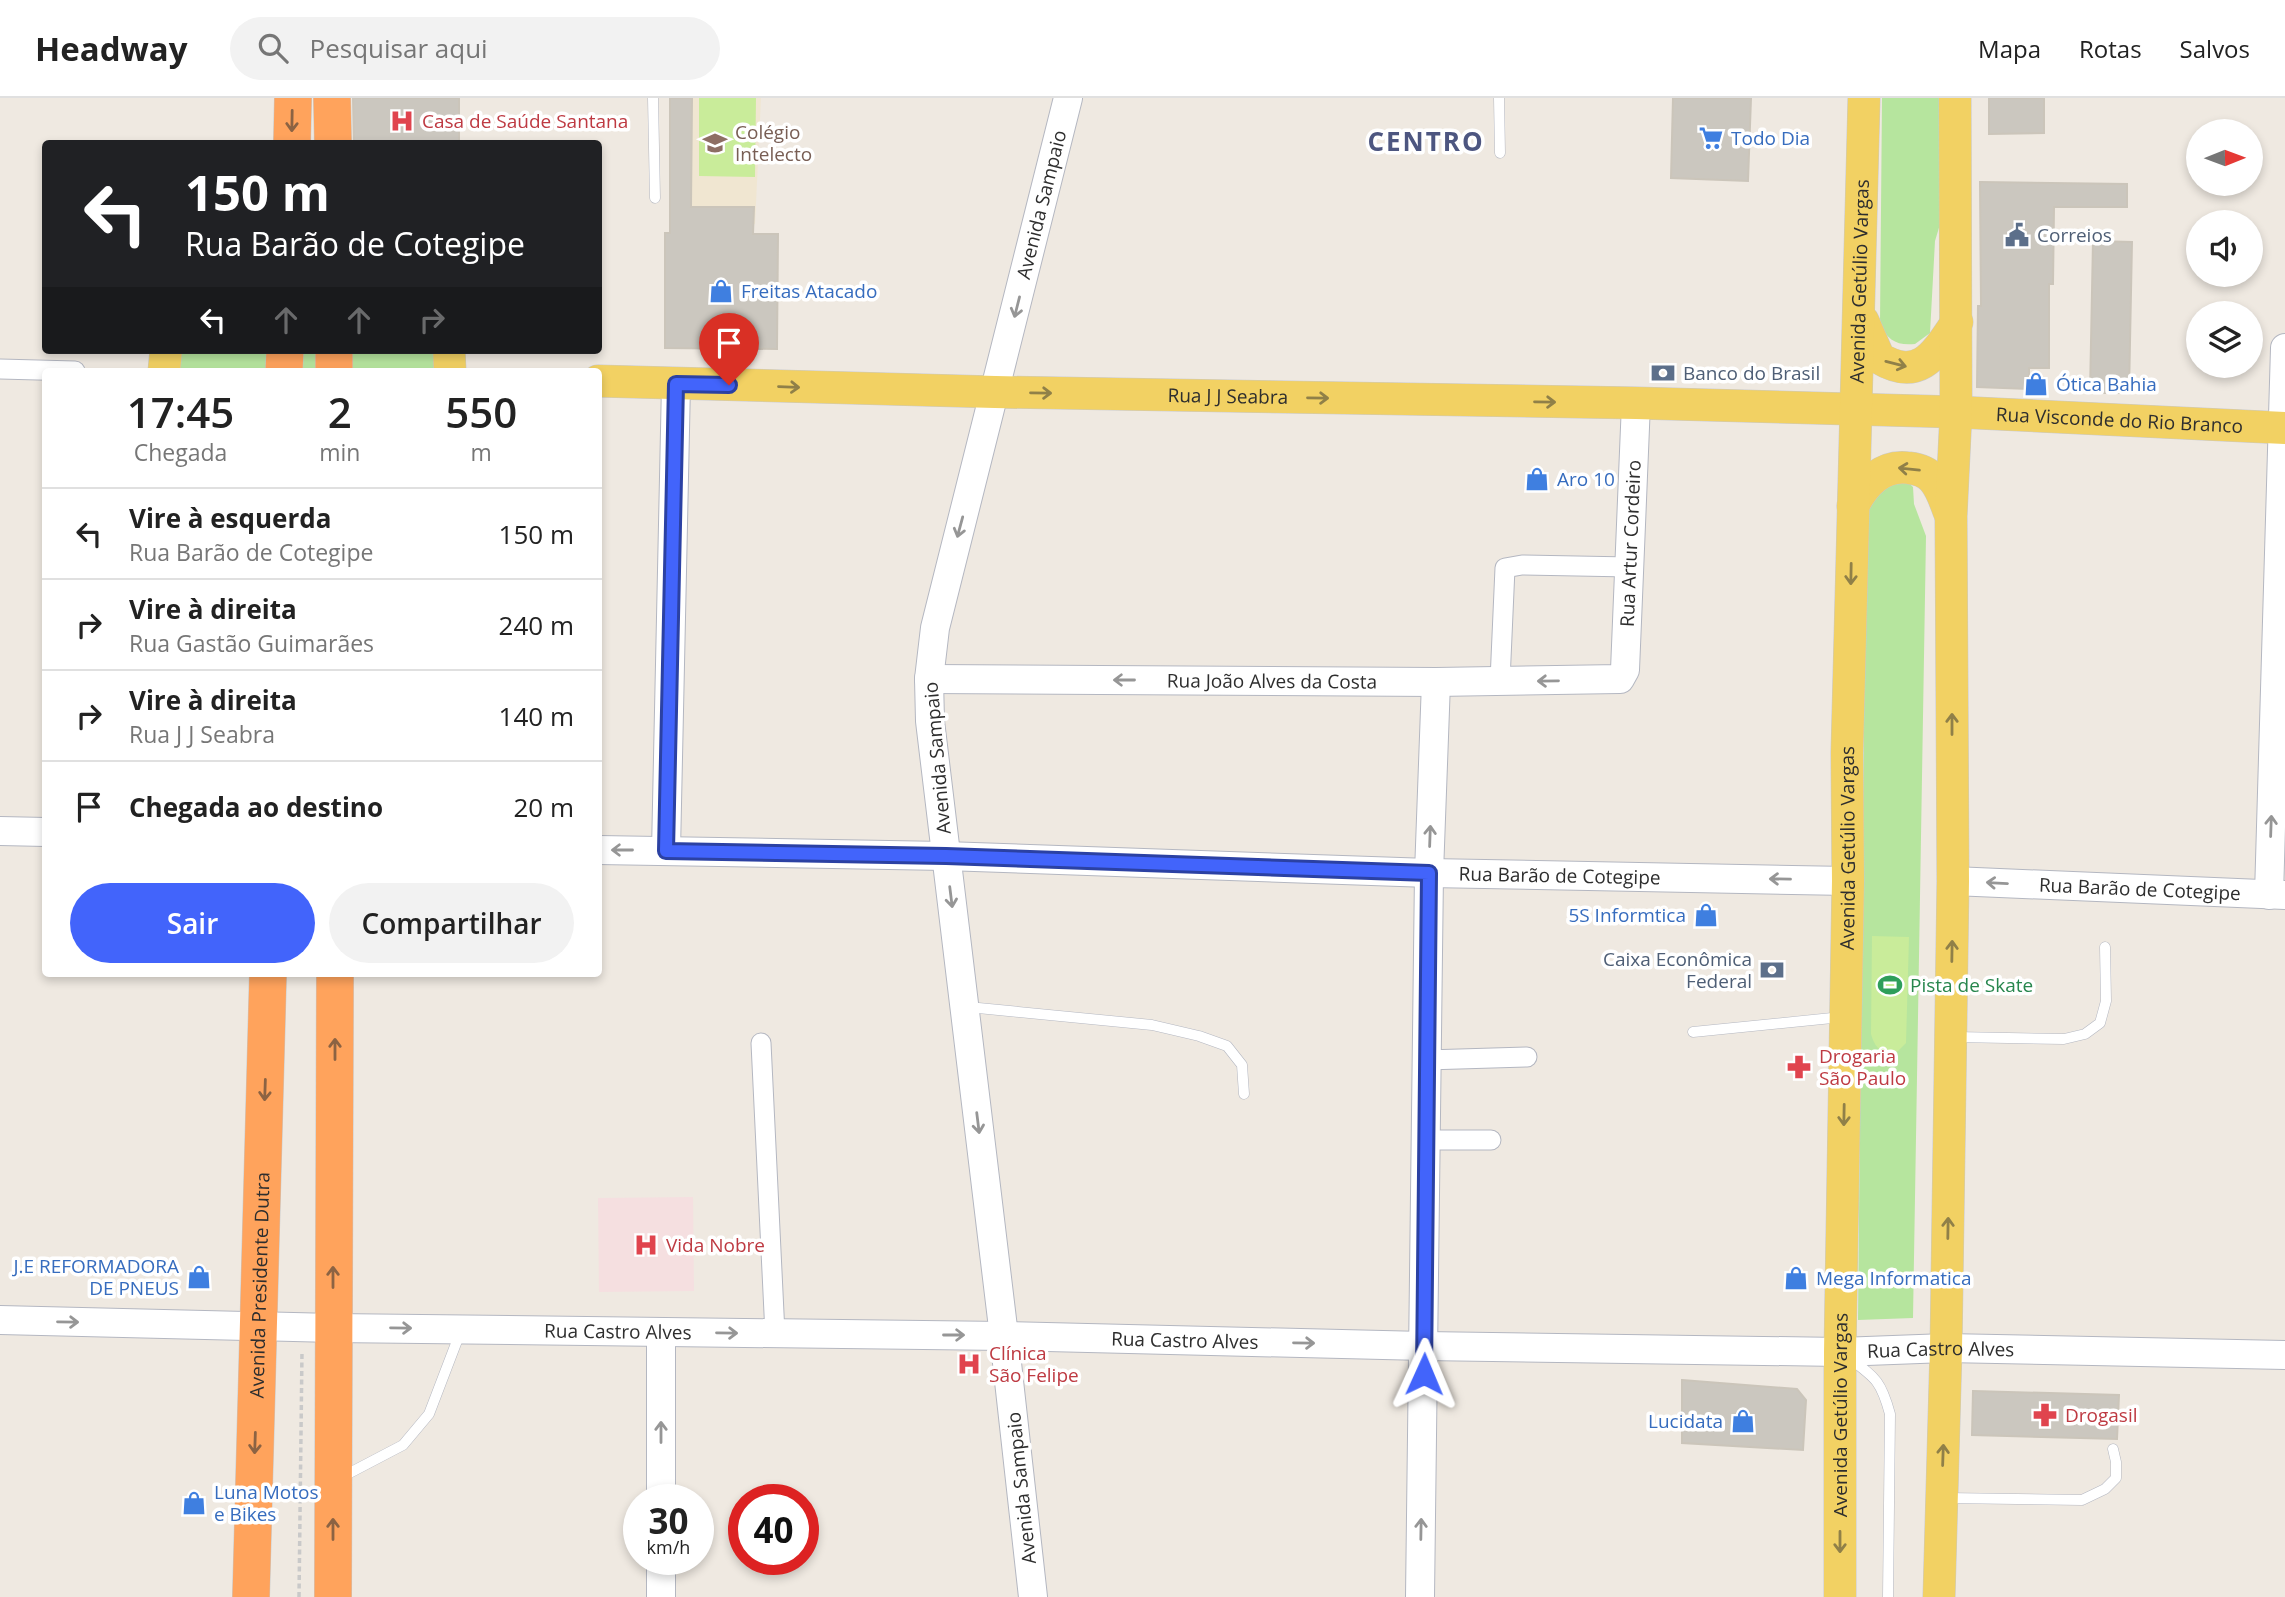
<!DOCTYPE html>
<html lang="pt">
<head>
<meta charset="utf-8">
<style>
  body { margin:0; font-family:"Open Sans",sans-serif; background:#f2f2f2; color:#222; height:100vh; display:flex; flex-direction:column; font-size:26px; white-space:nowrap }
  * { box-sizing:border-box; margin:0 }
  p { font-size:23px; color:#767676 }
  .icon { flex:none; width:38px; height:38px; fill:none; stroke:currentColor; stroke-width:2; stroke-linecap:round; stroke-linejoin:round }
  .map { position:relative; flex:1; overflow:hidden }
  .drawer { position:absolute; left:42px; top:270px; width:560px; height:609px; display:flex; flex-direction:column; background:#fff; border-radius:7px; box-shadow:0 4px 10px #0003 }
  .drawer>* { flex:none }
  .hud { position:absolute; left:42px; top:42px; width:560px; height:214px; border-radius:7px; box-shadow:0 4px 10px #0003; background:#202124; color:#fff; overflow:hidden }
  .needle { width:46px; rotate:89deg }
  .tools { position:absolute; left:2186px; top:21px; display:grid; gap:14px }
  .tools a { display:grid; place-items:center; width:77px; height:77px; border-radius:50%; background:#fff; box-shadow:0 4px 10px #0003; font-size:35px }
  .speed { position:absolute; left:623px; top:1386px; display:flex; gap:14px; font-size:35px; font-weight:700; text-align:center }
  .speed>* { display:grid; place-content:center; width:91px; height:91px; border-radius:50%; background:#fff; box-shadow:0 4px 10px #0003; line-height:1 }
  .speed small { font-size:18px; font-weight:400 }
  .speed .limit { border:10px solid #d22; background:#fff; color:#111 }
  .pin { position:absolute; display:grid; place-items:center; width:60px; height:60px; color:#fff; margin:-72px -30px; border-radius:50% 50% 50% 0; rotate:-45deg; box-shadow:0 0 7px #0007 }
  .pin .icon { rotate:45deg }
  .me { position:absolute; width:77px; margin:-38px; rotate:1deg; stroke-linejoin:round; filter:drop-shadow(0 0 5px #0008) }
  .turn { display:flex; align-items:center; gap:24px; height:147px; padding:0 28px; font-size:32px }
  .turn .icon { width:91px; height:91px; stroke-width:2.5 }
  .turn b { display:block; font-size:49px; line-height:60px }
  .lanes { display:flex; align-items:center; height:66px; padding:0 28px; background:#0003; justify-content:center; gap:35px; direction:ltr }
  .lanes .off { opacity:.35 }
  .eta { display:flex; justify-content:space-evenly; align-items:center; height:119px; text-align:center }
  .eta b { font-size:42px; font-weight:600; line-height:49px }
  .primary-button { display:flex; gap:14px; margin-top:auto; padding:14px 28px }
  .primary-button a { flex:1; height:80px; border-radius:42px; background:#4264fb; color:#fff; font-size:28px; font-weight:600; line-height:80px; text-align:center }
  .primary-button a+a { background:#f2f2f2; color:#222 }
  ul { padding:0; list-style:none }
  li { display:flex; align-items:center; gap:21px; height:91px; padding:0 28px; border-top:2px solid #e0e0e0 }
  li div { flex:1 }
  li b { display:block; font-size:26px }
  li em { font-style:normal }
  header { display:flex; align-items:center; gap:42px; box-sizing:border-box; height:98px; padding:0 35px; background:#fff; border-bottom:2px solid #e0e0e0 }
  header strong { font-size:33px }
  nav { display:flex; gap:38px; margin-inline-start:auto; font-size:24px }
  .search { width:490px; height:63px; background:#f2f2f2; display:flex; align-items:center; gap:18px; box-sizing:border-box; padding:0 24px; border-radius:38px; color:#767676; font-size:26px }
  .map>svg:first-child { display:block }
</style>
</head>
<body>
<header>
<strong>Headway</strong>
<div class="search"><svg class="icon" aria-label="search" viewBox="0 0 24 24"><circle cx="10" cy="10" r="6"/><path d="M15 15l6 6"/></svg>Pesquisar aqui</div>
<nav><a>Mapa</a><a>Rotas</a><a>Salvos</a></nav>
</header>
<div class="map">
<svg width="2285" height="1499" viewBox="0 0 2285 1499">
  <rect width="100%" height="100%" fill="#efe9e1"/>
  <path fill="#f0e6d1" d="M 669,0 L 761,0 L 755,126 L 670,124 Z"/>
  <path fill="#f5dfe0" d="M 693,1099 L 694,1193 L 599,1194 L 598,1100 Z"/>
  <path fill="#b6e59e" d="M 1882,0 L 1941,0 L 1941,123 L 1935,143 L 1930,235 L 1915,246 C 1897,248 1887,242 1880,226 Z
    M 166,252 L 449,252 L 450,273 L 164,273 Z
    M 1907,383 L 1913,389 L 1914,406 L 1926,438 L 1913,1220 L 1858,1222 L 1866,405 L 1871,391 Z"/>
  <path fill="#c9ec9a" d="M 699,0 L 756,0 L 755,79 L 699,78 Z
    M 1872,838 L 1909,839 L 1906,945 L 1898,953 L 1891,956 C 1879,954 1874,947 1871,936 Z"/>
  <path fill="#cbc7bf" stroke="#cbc5ba" stroke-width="2" d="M 353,0 L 459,0 L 459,46 L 354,46 Z
    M 670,0 L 692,0 L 691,109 L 754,109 L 753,136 L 778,136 L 777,251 L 665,250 L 665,135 L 670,135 Z
    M 1673,0 L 1751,0 L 1748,83 L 1671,80 Z
    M 1989,0 L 2044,0 L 2044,35 L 1989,36 Z
    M 1980,84 L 2127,86 L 2127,109 L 2054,109 L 2053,186 L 2049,186 L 2049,270 L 2029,270 L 2029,291 L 1977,289 L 1978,208 L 1981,208 Z
    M 2093,143 L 2132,144 L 2129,295 L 2090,295 Z
    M 1682,1282 L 1797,1291 L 1806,1302 L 1803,1352 L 1682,1345 Z
    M 1973,1293 L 2119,1297 L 2117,1341 L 1972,1337 Z"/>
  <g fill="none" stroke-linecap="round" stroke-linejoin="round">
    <g stroke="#b4b7c1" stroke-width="11">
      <path id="lane" d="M 653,0 L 655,100
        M 1499,0 L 1500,55
        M 968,909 L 1152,927 L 1199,938 L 1227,948 L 1242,967 L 1244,996
        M 1693,934 L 1842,919
        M 1955,939 L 2064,941 L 2085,936 L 2100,925 L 2106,903 L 2105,849
        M 1849,1260 C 1876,1280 1881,1283 1890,1316 L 1888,1499
        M 340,1380 L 403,1347 L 429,1316 L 460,1235
        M 1946,1400 L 2082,1402 L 2105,1391 L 2116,1380 L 2116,1364 L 2113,1351"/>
    </g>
    <g stroke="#b4b7c1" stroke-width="21">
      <path id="street" d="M 0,271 L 75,273
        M 1500,583 L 1505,470 L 1522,467 L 1630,469
        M 761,945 L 775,1236
        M 1426,962 L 1527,959
        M 1426,1042 L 1491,1042"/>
    </g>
    <g stroke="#b4b7c1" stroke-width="30">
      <g id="secondary">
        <path id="s1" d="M 929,581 L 1436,584 L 1620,581 L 1625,572 L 1636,305"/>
        <path d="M 0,733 L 46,734"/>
        <path id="s2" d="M 598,752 L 945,758 L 1429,775 L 1848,783"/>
        <path d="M 666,753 L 676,286"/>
        <path id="s3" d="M 1953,783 L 2285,797"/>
        <path d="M 2269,797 L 2285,250"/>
        <path id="s4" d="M 0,1222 L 333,1230 L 1004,1238 L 1424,1248 L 1840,1254 L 1946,1250 L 2285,1257"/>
        <path d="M 661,1402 L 661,1234"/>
        <path d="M 661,1499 L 661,1461"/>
        <path id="s5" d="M 1033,1499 L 1004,1238 L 930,623 L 929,581 L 935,530 L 1068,0"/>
        <path d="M 1420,1499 L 1429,775 L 1436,584"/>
      </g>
    </g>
    <g stroke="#c9c9c9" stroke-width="33">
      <g id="primary">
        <path d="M 1863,223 L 1879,260 C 1920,285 1936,255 1957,224"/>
        <path d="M 449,252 L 450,273"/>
        <path d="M 164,273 L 166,252"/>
        <path id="s6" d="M 598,283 L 995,294 L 1636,305 L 1956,314 L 2285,330"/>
        <path d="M 1853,408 C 1864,386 1882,366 1909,370 C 1918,371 1927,374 1933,381 C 1942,391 1945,404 1950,416"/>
        <path id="s7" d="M 1840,1499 L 1840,1254 L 1848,783 L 1847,655 L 1864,0"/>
        <path d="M 1939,1499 L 1946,1250 L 1953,783 L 1951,418 L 1956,314 L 1955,0"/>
      </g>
    </g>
    <g stroke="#c9c9c9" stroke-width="38">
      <g id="highway">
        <path d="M 332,0 L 333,46"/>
        <path d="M 292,46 L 293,0"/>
        <path d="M 334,252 L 334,273"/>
        <path d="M 284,273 L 285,252"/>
        <path id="s8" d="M 251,1499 L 268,875"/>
        <path d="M 333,1499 L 335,875"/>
      </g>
    </g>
    <path stroke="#c9c9c9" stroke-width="3.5" stroke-dasharray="5 3.5" stroke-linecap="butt" d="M 299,1499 L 302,1253"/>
    <use href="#lane" stroke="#fff" stroke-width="10"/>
    <use href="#street" stroke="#fff" stroke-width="19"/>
    <use href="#secondary" stroke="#fff" stroke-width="28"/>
    <use href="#primary" stroke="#f2d163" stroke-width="32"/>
    <use href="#highway" stroke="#ffa35c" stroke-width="37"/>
  </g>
  <defs><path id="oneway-shaft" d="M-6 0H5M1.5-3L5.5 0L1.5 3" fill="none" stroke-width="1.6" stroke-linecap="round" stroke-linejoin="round" transform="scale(1.75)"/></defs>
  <g stroke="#8c6343">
    <use href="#oneway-shaft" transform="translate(292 23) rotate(91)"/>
    <use href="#oneway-shaft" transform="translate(335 951) rotate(-90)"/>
    <use href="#oneway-shaft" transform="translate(265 992) rotate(92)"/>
    <use href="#oneway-shaft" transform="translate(333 1179) rotate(-90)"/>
    <use href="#oneway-shaft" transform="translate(255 1345) rotate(92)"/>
    <use href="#oneway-shaft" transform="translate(333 1431) rotate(-90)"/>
  </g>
  <g stroke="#969696">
    <use href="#oneway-shaft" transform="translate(1017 209) rotate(104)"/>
    <use href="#oneway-shaft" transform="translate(960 429) rotate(105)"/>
    <use href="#oneway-shaft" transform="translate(1124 582) rotate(-180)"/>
    <use href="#oneway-shaft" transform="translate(1548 583) rotate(179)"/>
    <use href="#oneway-shaft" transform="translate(2271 728) rotate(-88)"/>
    <use href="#oneway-shaft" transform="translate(1430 738) rotate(-88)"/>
    <use href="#oneway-shaft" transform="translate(622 752) rotate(-180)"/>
    <use href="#oneway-shaft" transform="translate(1780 781) rotate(-179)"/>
    <use href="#oneway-shaft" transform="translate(1997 785) rotate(-177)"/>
    <use href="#oneway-shaft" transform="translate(951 799) rotate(83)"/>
    <use href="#oneway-shaft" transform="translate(978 1025) rotate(83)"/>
    <use href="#oneway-shaft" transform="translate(68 1224) rotate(1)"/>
    <use href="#oneway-shaft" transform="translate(401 1230) rotate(1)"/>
    <use href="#oneway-shaft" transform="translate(727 1235) rotate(1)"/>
    <use href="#oneway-shaft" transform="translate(954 1237)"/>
    <use href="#oneway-shaft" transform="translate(1304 1245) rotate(1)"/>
    <use href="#oneway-shaft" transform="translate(661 1334) rotate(-90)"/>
    <use href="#oneway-shaft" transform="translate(1421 1431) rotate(-89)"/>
  </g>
  <g stroke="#908048">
    <use href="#oneway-shaft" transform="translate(1896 266) rotate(14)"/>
    <use href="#oneway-shaft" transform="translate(789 289) rotate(2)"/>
    <use href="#oneway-shaft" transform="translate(1041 295) rotate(1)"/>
    <use href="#oneway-shaft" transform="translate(1318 300) rotate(1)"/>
    <use href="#oneway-shaft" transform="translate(1545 304) rotate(1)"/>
    <use href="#oneway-shaft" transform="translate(1909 371) rotate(-174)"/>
    <use href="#oneway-shaft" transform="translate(1851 476) rotate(91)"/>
    <use href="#oneway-shaft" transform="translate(1952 626) rotate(-90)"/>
    <use href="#oneway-shaft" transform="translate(1952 853) rotate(-89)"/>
    <use href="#oneway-shaft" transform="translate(1844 1017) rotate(91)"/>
    <use href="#oneway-shaft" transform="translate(1948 1130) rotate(-89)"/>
    <use href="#oneway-shaft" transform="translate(1943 1357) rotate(-88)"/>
    <use href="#oneway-shaft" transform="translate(1840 1444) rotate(90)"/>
  </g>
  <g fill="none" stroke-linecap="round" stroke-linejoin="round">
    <g stroke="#2b41a3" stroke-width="18">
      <path id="route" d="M 729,287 L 676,286 L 666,753 L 946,758 L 1429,775 L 1424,1276"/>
    </g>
    <use href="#route" stroke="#4264fb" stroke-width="12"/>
  </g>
  <defs>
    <g id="hospital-bare" transform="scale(1.89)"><path d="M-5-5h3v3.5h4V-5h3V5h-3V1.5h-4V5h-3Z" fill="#e0444e" stroke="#fff" stroke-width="2.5" paint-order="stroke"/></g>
    <g id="supermarket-bare" transform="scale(1.89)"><path d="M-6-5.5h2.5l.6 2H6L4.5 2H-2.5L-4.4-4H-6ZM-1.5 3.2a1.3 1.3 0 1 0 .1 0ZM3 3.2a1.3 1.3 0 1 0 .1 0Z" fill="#3f7fe0" stroke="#fff" stroke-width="2.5" paint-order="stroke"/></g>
    <g id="school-bare" transform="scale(1.89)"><path d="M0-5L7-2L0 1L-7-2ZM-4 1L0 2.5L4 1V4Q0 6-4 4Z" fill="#8d6e63" stroke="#fff" stroke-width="2.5" paint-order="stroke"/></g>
    <g id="civic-bare" transform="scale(1.89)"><path d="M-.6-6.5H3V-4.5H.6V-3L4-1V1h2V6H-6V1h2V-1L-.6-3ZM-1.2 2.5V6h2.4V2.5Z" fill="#5c6f8a" stroke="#fff" stroke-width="2.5" paint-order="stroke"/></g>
    <g id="shop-bare" transform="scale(1.89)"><path d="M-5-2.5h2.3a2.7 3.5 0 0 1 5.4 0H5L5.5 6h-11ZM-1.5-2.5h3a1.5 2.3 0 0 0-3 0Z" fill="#3f7fe0" stroke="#fff" stroke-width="2.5" paint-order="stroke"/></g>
    <g id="bank-bare" transform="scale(1.89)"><path d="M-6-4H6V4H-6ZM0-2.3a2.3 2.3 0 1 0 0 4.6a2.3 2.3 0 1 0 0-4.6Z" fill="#5c6f8a" stroke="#fff" stroke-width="2.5" paint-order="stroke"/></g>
    <g id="stadium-bare" transform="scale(1.89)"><path d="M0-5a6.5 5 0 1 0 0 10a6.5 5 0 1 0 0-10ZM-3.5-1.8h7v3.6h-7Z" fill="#2e9e5b" stroke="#fff" stroke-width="2.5" paint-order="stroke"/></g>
    <g id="pharmacy-bare" transform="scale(1.89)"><path d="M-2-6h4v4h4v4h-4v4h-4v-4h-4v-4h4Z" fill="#e0444e" stroke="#fff" stroke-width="2.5" paint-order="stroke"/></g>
  </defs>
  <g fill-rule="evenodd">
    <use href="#hospital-bare" x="402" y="23"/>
    <use href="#supermarket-bare" x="1711" y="40"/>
    <use href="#school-bare" x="715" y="45"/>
    <use href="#civic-bare" x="2017" y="137"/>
    <use href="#shop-bare" x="721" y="193"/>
    <use href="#bank-bare" x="1663" y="275"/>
    <use href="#shop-bare" x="2036" y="286"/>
    <use href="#shop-bare" x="1537" y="381"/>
    <use href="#shop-bare" x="1706" y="817"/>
    <use href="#bank-bare" x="1772" y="872"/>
    <use href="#stadium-bare" x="1890" y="887"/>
    <use href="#pharmacy-bare" x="1799" y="969"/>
    <use href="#hospital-bare" x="646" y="1147"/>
    <use href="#shop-bare" x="199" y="1179"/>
    <use href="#shop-bare" x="1796" y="1180"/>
    <use href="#hospital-bare" x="969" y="1266"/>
    <use href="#pharmacy-bare" x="2045" y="1317"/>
    <use href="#shop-bare" x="1743" y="1323"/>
    <use href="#shop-bare" x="194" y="1405"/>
  </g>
  <g text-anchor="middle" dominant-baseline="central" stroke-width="7" stroke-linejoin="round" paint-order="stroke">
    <g font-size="19" fill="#be3a42" stroke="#fff" text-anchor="start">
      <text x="422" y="23">Casa de Saúde Santana</text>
      <text x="1819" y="958">Drogaria<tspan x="1819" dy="22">São Paulo</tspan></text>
      <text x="666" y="1147">Vida Nobre</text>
      <text x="989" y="1255">Clínica<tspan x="989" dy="22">São Felipe</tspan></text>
      <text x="2065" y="1317">Drogasil</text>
    </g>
    <g font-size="19" fill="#785e54" stroke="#fff" text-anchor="start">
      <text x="735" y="34">Colégio<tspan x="735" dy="22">Intelecto</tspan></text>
    </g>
    <g font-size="19" fill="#366cbe" stroke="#fff" text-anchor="start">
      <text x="1731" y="40">Todo Dia</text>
      <text x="741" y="193">Freitas Atacado</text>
      <text x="2056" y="286">Ótica Bahia</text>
      <text x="1557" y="381">Aro 10</text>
      <text x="1686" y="817" text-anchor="end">5S Informtica</text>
      <text x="179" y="1168" text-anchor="end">J.E REFORMADORA<tspan x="179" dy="22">DE PNEUS</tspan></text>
      <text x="1816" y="1180">Mega Informatica</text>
      <text x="1723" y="1323" text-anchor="end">Lucidata</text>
      <text x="214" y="1394">Luna Motos<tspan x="214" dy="22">e Bikes</tspan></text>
    </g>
    <g font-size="19" fill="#2e2e2e" stroke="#fff">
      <text stroke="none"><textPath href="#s5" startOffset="1412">Avenida Sampaio</textPath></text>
      <text stroke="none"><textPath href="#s7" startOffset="1316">Avenida Getúlio Vargas</textPath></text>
      <text stroke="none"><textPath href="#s6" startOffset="630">Rua J J Seabra</textPath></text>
      <text stroke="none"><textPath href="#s6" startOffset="1522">Rua Visconde do Rio Branco</textPath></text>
      <text stroke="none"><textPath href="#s1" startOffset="828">Rua Artur Cordeiro</textPath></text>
      <text stroke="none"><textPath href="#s1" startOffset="343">Rua João Alves da Costa</textPath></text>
      <text transform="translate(937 660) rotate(-95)">Avenida Sampaio</text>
      <text stroke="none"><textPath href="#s7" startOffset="749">Avenida Getúlio Vargas</textPath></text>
      <text stroke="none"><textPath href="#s2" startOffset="962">Rua Barão de Cotegipe</textPath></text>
      <text stroke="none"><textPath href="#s3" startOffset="187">Rua Barão de Cotegipe</textPath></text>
      <text stroke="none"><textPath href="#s8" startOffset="312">Avenida Presidente Dutra</textPath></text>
      <text stroke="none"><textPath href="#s4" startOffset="618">Rua Castro Alves</textPath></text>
      <text stroke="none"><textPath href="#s4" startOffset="1185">Rua Castro Alves</textPath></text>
      <text stroke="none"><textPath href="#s4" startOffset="1941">Rua Castro Alves</textPath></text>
      <text stroke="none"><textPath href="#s7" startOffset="182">Avenida Getúlio Vargas</textPath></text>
      <text transform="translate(1021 1390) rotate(-96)">Avenida Sampaio</text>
    </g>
    <g font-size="19" fill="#4e5e75" stroke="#fff" text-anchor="start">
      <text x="2037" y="137">Correios</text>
      <text x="1683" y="275">Banco do Brasil</text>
      <text x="1752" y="861" text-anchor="end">Caixa Econômica<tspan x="1752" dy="22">Federal</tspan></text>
    </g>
    <g font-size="19" fill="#27864d" stroke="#fff" text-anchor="start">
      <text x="1910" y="887">Pista de Skate</text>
    </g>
    <g font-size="26" font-weight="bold" letter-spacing="2" fill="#4d5680" stroke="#fff">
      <text x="1426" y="43">CENTRO</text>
    </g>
  </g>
</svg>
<div class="tools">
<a><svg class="needle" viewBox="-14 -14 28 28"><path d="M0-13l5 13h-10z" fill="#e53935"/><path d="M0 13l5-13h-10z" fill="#767676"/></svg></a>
<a><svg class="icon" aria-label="sound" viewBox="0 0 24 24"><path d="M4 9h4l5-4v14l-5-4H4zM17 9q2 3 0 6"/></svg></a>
<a><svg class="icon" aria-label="layers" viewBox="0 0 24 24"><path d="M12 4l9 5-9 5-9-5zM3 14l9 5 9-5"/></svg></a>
</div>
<div class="speed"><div>30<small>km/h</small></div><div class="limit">40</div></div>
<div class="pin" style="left:729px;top:287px;background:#d93025"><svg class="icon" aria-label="arrive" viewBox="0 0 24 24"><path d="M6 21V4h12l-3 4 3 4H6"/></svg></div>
<svg class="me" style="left:1424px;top:1276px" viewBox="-20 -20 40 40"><path d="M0-17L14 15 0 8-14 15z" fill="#4264fb" stroke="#fff" stroke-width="4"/></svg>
<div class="hud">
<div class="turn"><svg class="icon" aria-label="left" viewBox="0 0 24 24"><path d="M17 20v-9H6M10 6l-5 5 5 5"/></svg><div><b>150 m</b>Rua Barão de Cotegipe</div></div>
<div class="lanes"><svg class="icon" aria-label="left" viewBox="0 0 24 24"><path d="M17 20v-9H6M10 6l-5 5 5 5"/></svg><svg class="icon off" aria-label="ahead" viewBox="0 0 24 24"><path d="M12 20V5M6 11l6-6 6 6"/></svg><svg class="icon off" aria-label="ahead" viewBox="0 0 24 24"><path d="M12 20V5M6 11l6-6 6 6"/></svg><svg class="icon off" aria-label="right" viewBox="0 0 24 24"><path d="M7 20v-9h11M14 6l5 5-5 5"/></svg></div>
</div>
<section class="drawer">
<div class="eta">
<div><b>17:45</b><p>Chegada</p></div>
<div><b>2</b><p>min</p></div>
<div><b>550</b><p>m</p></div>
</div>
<ul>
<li><svg class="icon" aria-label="left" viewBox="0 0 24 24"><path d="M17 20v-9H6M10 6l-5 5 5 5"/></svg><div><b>Vire à esquerda</b><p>Rua Barão de Cotegipe</p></div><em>150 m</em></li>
<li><svg class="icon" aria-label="right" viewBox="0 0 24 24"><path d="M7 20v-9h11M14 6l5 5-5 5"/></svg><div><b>Vire à direita</b><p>Rua Gastão Guimarães</p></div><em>240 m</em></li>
<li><svg class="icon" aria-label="right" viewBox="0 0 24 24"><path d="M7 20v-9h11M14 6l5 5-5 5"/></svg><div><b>Vire à direita</b><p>Rua J J Seabra</p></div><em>140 m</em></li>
<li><svg class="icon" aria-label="arrive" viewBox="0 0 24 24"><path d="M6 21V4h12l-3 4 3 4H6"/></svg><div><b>Chegada ao destino</b></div><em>20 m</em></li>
</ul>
<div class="primary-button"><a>Sair</a><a>Compartilhar</a></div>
</section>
</div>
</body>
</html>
